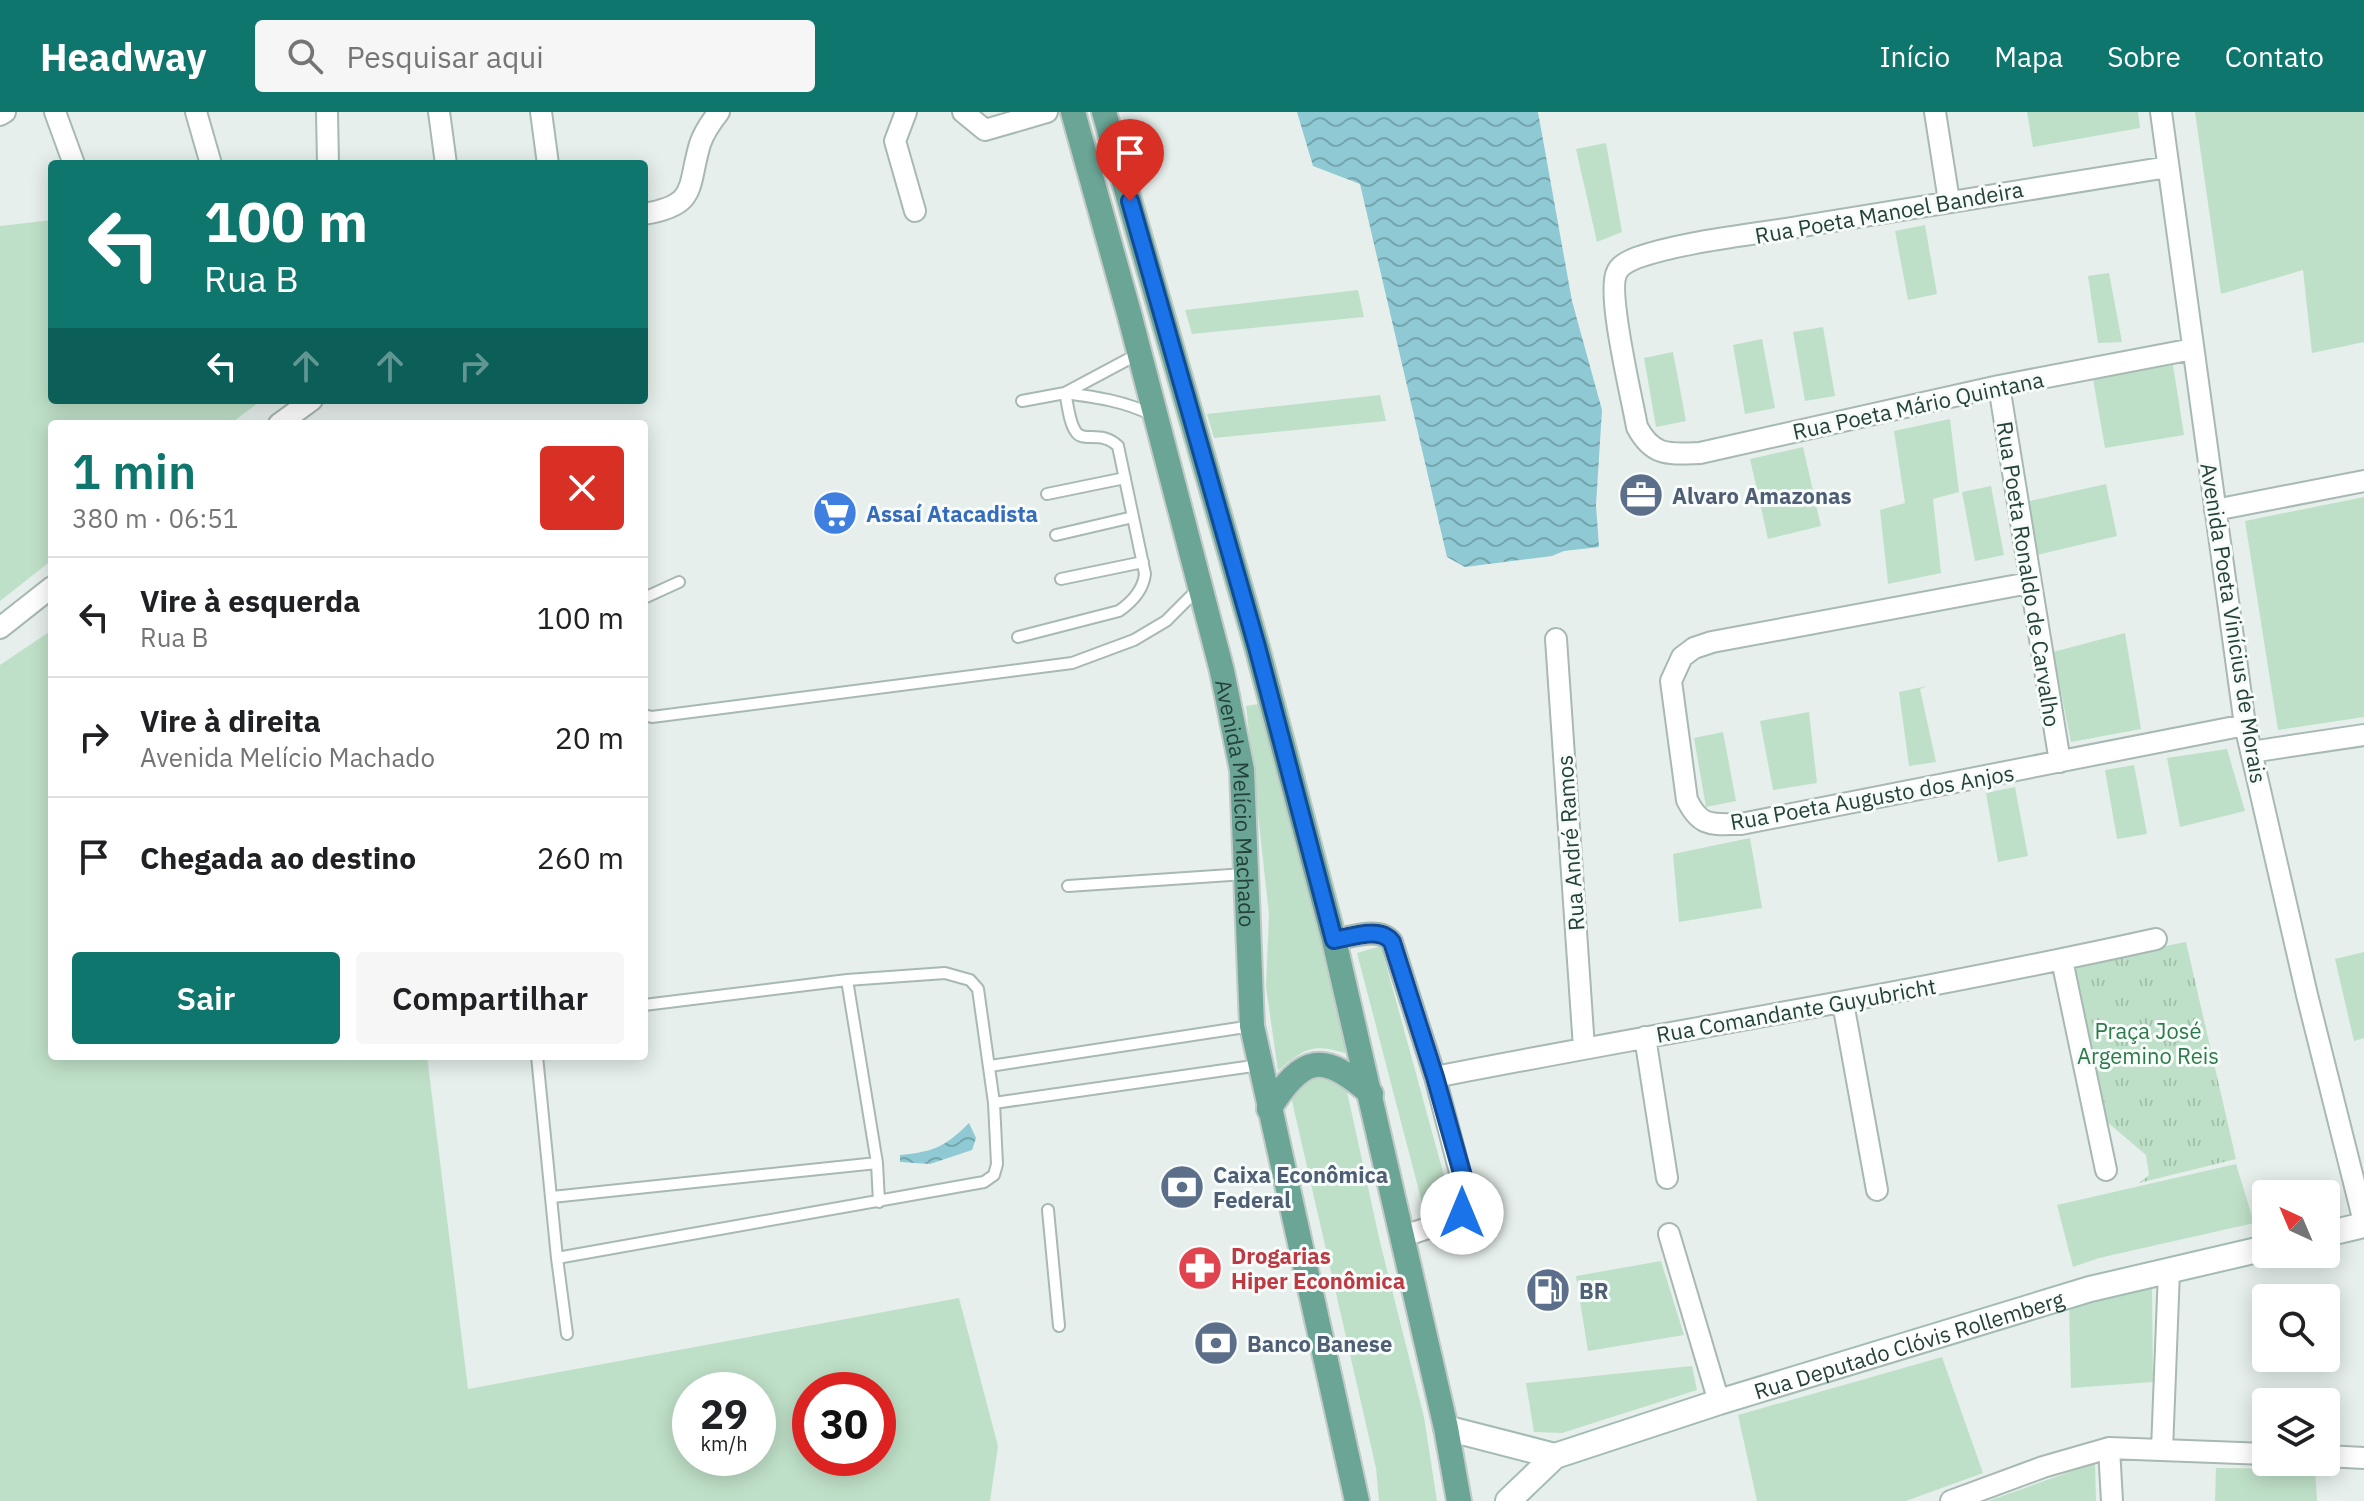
<!DOCTYPE html>
<html lang="pt">
<head>
<meta charset="utf-8">
<style>
  body { margin:0; font-family:"IBM Plex Sans",sans-serif; background:#f6f6f6; color:#202124; height:100vh; display:flex; flex-direction:column; font-size:30px; white-space:nowrap }
  * { box-sizing:border-box; margin:0 }
  p { font-size:26px; color:#757577 }
  .icon { flex:none; width:44px; height:44px; fill:none; stroke:currentColor; stroke-width:2; stroke-linecap:round; stroke-linejoin:round }
  .map { position:relative; flex:1; overflow:hidden }
  .sheet { position:absolute; left:48px; top:308px; width:600px; height:640px; display:flex; flex-direction:column; background:#fff; border-radius:8px; box-shadow:0 4px 20px #0003 }
  .sheet>* { flex:none }
  .hud { position:absolute; left:48px; top:48px; width:600px; height:244px; border-radius:8px; box-shadow:0 4px 20px #0003; background:#0f766e; color:#fff; overflow:hidden }
  .needle { width:52px; rotate:316deg }
  .controls { position:absolute; left:2252px; top:1068px; display:grid; gap:16px }
  .controls a { display:grid; place-items:center; width:88px; height:88px; border-radius:8px; background:#fff; box-shadow:0 4px 20px #0003; font-size:40px }
  .speed { position:absolute; left:672px; top:1260px; display:flex; gap:16px; font-size:40px; font-weight:700; text-align:center }
  .speed>* { display:grid; place-content:center; width:104px; height:104px; border-radius:50%; background:#fff; box-shadow:0 4px 20px #0003; line-height:1 }
  .speed small { font-size:20px; font-weight:400 }
  .speed .limit { border:12px solid #d22; background:#fff; color:#111 }
  .pin { position:absolute; display:grid; place-items:center; width:68px; height:68px; color:#fff; margin:-82px -34px; border-radius:50% 50% 50% 0; rotate:-45deg; box-shadow:0 0 8px #0007 }
  .pin .icon { rotate:45deg }
  .me { position:absolute; width:88px; margin:-44px; rotate:0deg; stroke-linejoin:round; filter:drop-shadow(0 0 6px #0008) }
  .turn { display:flex; align-items:center; gap:28px; height:168px; padding:0 24px; font-size:36px }
  .turn .icon { width:104px; height:104px; stroke-width:2.5 }
  .turn b { display:block; font-size:56px; line-height:68px }
  .lanes { display:flex; align-items:center; height:76px; padding:0 24px; background:#0003; justify-content:center; gap:40px; direction:ltr }
  .lanes .off { opacity:.35 }
  .round { display:grid; place-items:center; flex:none; width:84px; height:84px; border-radius:8px; background:#f6f6f6 }
  .summary { display:flex; align-items:center; justify-content:space-between; height:136px; padding:0 24px }
  h1 { font-size:48px; font-weight:600; line-height:60px; color:#0f766e }
  .cta { display:flex; gap:16px; margin-top:auto; padding:16px 24px }
  .cta a { flex:1; height:92px; border-radius:8px; background:#0f766e; color:#fff; font-size:32px; font-weight:600; line-height:92px; text-align:center }
  .cta a+a { background:#f6f6f6; color:#202124 }
  ul { padding:0; list-style:none }
  li { display:flex; align-items:center; gap:24px; height:120px; padding:0 24px; border-top:2px solid #e0e0e0 }
  li div { flex:1 }
  li b { display:block; font-size:30px }
  li em { font-style:normal }
  header { display:flex; align-items:center; gap:48px; box-sizing:border-box; height:112px; padding:0 40px; background:#0f766e; color:#fff }
  header strong { font-size:38px }
  nav { display:flex; gap:44px; margin-inline-start:auto; font-size:28px }
  .search { width:560px; height:72px; background:#f6f6f6; display:flex; align-items:center; gap:20px; box-sizing:border-box; padding:0 28px; border-radius:8px; color:#757577; font-size:30px }
  .map>svg:first-child { display:block }
</style>
</head>
<body>
<header>
<strong>Headway</strong>
<div class="search"><svg class="icon" aria-label="search" viewBox="0 0 24 24"><circle cx="10" cy="10" r="6"/><path d="M15 15l6 6"/></svg>Pesquisar aqui</div>
<nav><a>Início</a><a>Mapa</a><a>Sobre</a><a>Contato</a></nav>
</header>
<div class="map">
<svg width="2364" height="1389" viewBox="0 0 2364 1389">
  <defs>
    <pattern id="park-tufts" width="24" height="20" patternUnits="userSpaceOnUse" patternTransform="scale(2)"><rect width="24" height="20" fill="#bfe0c8"/><path d="M3 7l-1-3M5 7V3M7 7l1-3M15 17l-1-3M17 17v-4M19 17l1-3" fill="none" stroke="#a4c1ad"/></pattern>
    <pattern id="water-waves" width="16" height="10" patternUnits="userSpaceOnUse" patternTransform="scale(2)"><rect width="16" height="10" fill="#8ec9d4"/><path d="M0 5q4-4 8 0t8 0" fill="none" stroke="#74a5ad"/></pattern>
  </defs>
  <rect width="100%" height="100%" fill="#e6efeb"/>
  <path fill="#bfe0c8" fill-rule="evenodd" d="M 2027,0 L 2138,0 L 2140,16 L 2033,35 Z
    M 2195,0 L 2364,0 L 2364,230 L 2312,241 L 2303,158 L 2221,182 Z
    M 1606,31 L 1622,120 L 1597,130 L 1576,37 Z
    M 52,108 L 52,288 L 262,288 L 230,312 L 52,312 L 52,448 L 0,489 L 0,114 Z
    M 1925,113 L 1937,182 L 1908,188 L 1895,119 Z
    M 2109,161 L 2122,230 L 2098,231 L 2088,164 Z
    M 1358,178 L 1364,205 L 1192,222 L 1185,198 Z
    M 1823,215 L 1835,284 L 1805,289 L 1793,220 Z
    M 1762,227 L 1775,296 L 1745,302 L 1733,233 Z
    M 1673,240 L 1686,309 L 1656,315 L 1644,246 Z
    M 2173,253 L 2184,323 L 2105,336 L 2093,267 Z
    M 1380,283 L 1386,309 L 1214,326 L 1207,302 Z
    M 1950,307 L 1959,380 L 1933,387 L 1941,461 L 1888,472 L 1880,398 L 1905,391 L 1894,319 Z
    M 1803,335 L 1821,414 L 1768,427 L 1750,347 Z
    M 2106,372 L 2117,424 L 2037,443 L 2025,390 Z
    M 1991,374 L 2004,443 L 1975,449 L 1962,380 Z
    M 2364,385 L 2364,605 L 2278,618 L 2245,409 Z
    M 52,518 L 52,944 L 427,944 L 468,1277 L 959,1186 L 998,1334 L 990,1389 L 0,1389 L 0,553 ZM 690,1278 L 758,1278 L 758,1346 L 690,1346 ZM 810,1278 L 878,1278 L 878,1346 L 810,1346 Z
    M 2125,521 L 2141,617 L 2071,630 L 2053,540 Z
    M 1927,574 L 1920,577 L 1936,650 L 1909,654 L 1899,580 Z
    M 1259,592 L 1335,876 L 1357,944 C 1316,933 1311,930 1278,959 L 1266,875 L 1269,802 L 1246,594 Z
    M 1809,600 L 1817,671 L 1773,678 L 1760,609 Z
    M 1723,620 L 1736,689 L 1706,695 L 1694,626 Z
    M 2227,637 L 2245,699 L 2180,715 L 2167,646 Z
    M 2134,653 L 2147,722 L 2117,727 L 2105,658 Z
    M 2015,675 L 2028,744 L 1998,750 L 1986,681 Z
    M 1750,726 L 1762,796 L 1679,810 L 1673,742 Z
    M 1381,834 L 1452,1093 L 1442,1101 L 1425,1102 L 1357,841 Z
    M 2364,840 L 2364,926 L 2354,929 L 2335,847 Z
    M 1320,962 L 1346,975 L 1380,1130 L 1424,1305 L 1437,1389 L 1379,1389 L 1376,1356 L 1292,989 L 1297,973 Z
    M 2236,1052 L 2254,1111 L 2099,1146 L 2073,1155 L 2057,1093 Z
    M 1661,1149 L 1684,1223 L 1588,1239 L 1576,1164 Z
    M 2152,1174 L 2153,1270 L 2071,1276 L 2069,1193 Z
    M 1942,1245 L 1983,1361 L 1906,1389 L 1757,1389 L 1738,1303 Z
    M 1692,1254 L 1697,1278 L 1562,1321 L 1534,1320 L 1526,1271 Z
    M 2095,1351 L 2096,1389 L 1988,1389 Z
    M 2216,1356 L 2315,1357 L 2317,1389 L 2215,1389 Z"/>
  <path fill="url(#park-tufts)" d="M 2186,830 L 2236,1047 L 2139,1071 L 2149,1063 L 2146,1043 L 2106,1009 L 2069,853 Z"/>
  <path fill="url(#water-waves)" d="M 1297,0 L 1538,0 L 1572,189 L 1602,298 L 1596,393 L 1599,435 L 1564,439 L 1552,444 L 1465,455 L 1447,445 L 1360,72 L 1313,54 Z
    M 969,1011 L 976,1026 L 972,1038 L 930,1052 L 900,1050 L 900,1043 C 933,1040 945,1035 969,1011 Z"/>
  <g fill="none" stroke-linecap="round" stroke-linejoin="round">
    <g stroke="#a8b8b2" stroke-width="14">
      <path id="lane" d="M 1065,281 C 1095,285 1125,289 1152,303
        M 1022,289 L 1065,281 L 1138,242
        M 1047,382 L 1125,366
        M 1056,423 L 1133,405
        M 1061,467 L 1143,450
        M 644,486 L 679,470
        M 1018,525 L 1119,499 C 1132,490 1143,479 1145,462 L 1118,334 C 1102,318 1083,331 1076,320 C 1069,311 1068,292 1065,281
        M 644,603 L 652,605 L 1072,551 L 1134,528 L 1166,509 L 1199,476
        M 1068,774 L 1245,762
        M 847,868 L 877,1051 L 879,1090
        M 537,944 L 557,1146 L 567,1222
        M 990,954 L 1252,914
        M 994,991 L 1260,953
        M 552,1085 L 877,1051
        M 1048,1098 L 1059,1214
        M 557,1146 L 984,1070 L 994,1063 L 997,1052 L 994,991 L 978,877 L 970,868 L 945,861 L 847,868 L 644,893"/>
    </g>
    <g stroke="#a8b8b2" stroke-width="24">
      <path id="street" d="M 55,0 L 74,52
        M 196,0 L 211,52
        M 327,0 L 328,52
        M 439,0 L 446,52
        M 541,0 L 548,52
        M 906,0 L 895,29 L 915,99
        M 963,0 L 985,18 L 1047,0
        M 1935,0 L 1949,89
        M 2161,0 L 2245,613 L 2307,883 L 2364,1110
        M 0,3 L 5,0
        M 2168,55 C 2048,74 1928,93 1809,113 C 1755,123 1688,128 1636,146 C 1629,149 1620,153 1617,160 C 1606,180 1632,286 1637,315 C 1653,345 1669,342 1700,341 L 1999,274 L 2193,237
        M 644,102 C 698,93 687,76 700,32 C 704,20 711,10 719,0
        M 1999,274 L 2060,650
        M 279,312 L 312,288
        M 2215,398 L 2364,369
        M 2029,471 L 1712,530 L 1694,536 L 1682,545 L 1671,569 L 1687,688 C 1701,716 1712,712 1741,712 L 2245,613
        M 0,516 L 52,475
        M 1556,527 L 1584,936
        M 2251,640 L 2364,623
        M 1334,828 C 1352,825 1380,814 1392,830 L 1435,965 L 1467,1087 L 1462,1101 L 1452,1108 L 1401,1125
        M 2062,848 L 2106,1058
        M 1843,891 L 1877,1078
        M 1645,925 L 1667,1066
        M 1435,965 C 1675,918 1917,880 2156,827
        M 1669,1122 L 1719,1290
        M 2109,1336 L 2112,1389
        M 2162,1338 L 2169,1159
        M 2326,1344 L 2364,1346
        M 1951,1389 L 2043,1355 L 2109,1336 L 2266,1342"/>
    </g>
    <g stroke="#a4bbb3" stroke-width="28">
      <g id="secondary">
        <path d="M 2326,1122 L 2364,1113"/>
        <path d="M 1446,1316 L 1555,1344"/>
        <path id="s1" d="M 1508,1389 L 1555,1344 L 1719,1290 L 2090,1177 L 2266,1136"/>
      </g>
    </g>
    <g stroke="#c2cac8" stroke-width="28">
      <g id="primary">
        <path id="s2" d="M 1073,0 L 1129,201 L 1222,559 L 1242,658 L 1252,914 L 1357,1389"/>
        <path d="M 1104,0 L 1257,535 L 1334,828 L 1446,1316 L 1459,1389"/>
        <path d="M 1269,997 C 1303,943 1323,939 1371,982"/>
      </g>
    </g>
    <use href="#lane" stroke="#fff" stroke-width="10"/>
    <use href="#street" stroke="#fff" stroke-width="20"/>
    <use href="#secondary" stroke="#fff" stroke-width="24"/>
    <use href="#primary" stroke="#6aa596" stroke-width="24"/>
  </g>
  <g fill="none" stroke-linecap="round" stroke-linejoin="round">
    <g stroke="#114b97" stroke-width="20">
      <path id="route" d="M 1130,89 L 1257,535 L 1334,828 C 1352,825 1380,814 1392,830 L 1435,965 L 1464,1068 L 1467,1087 L 1462,1101"/>
    </g>
    <use href="#route" stroke="#1a73e8" stroke-width="14"/>
  </g>
  <defs>
    <g id="office-disc" transform="scale(2.3)"><circle r="9.5" fill="#5c6f8a" stroke="#f7fbf9"/><path d="M-6-3h4V-5.5h4V-3h4V5H-6ZM-1-4.5V-3h2v-1.5ZM-6 0V1H6V0Z" fill="#fff"/></g>
    <g id="supermarket-disc" transform="scale(2.3)"><circle r="9.5" fill="#3f7fe0" stroke="#f7fbf9"/><path d="M-6-5.5h2.5l.6 2H6L4.5 2H-2.5L-4.4-4H-6ZM-1.5 3.2a1.3 1.3 0 1 0 .1 0ZM3 3.2a1.3 1.3 0 1 0 .1 0Z" fill="#fff"/></g>
    <g id="bank-disc" transform="scale(2.3)"><circle r="9.5" fill="#5c6f8a" stroke="#f7fbf9"/><path d="M-6-4H6V4H-6ZM0-2.3a2.3 2.3 0 1 0 0 4.6a2.3 2.3 0 1 0 0-4.6Z" fill="#fff"/></g>
    <g id="pharmacy-disc" transform="scale(2.3)"><circle r="9.5" fill="#e0444e" stroke="#f7fbf9"/><path d="M-2-6h4v4h4v4h-4v4h-4v-4h-4v-4h4Z" fill="#fff"/></g>
    <g id="fuel-disc" transform="scale(2.3)"><circle r="9.5" fill="#5c6f8a" stroke="#f7fbf9"/><path d="M-5.5-6h7V0h2V4h1.3V-2.5L3-4.5l.8-.8L6-3V5H2.5V1h-1V6h-7ZM-4.2-4.7v3.2H.2V-4.7Z" fill="#fff"/></g>
  </defs>
  <g fill-rule="evenodd">
    <use href="#office-disc" x="1641" y="383"/>
    <use href="#supermarket-disc" x="835" y="401"/>
    <use href="#bank-disc" x="1182" y="1075"/>
    <use href="#pharmacy-disc" x="1200" y="1156"/>
    <use href="#fuel-disc" x="1548" y="1178"/>
    <use href="#bank-disc" x="1216" y="1231"/>
  </g>
  <g text-anchor="middle" dominant-baseline="central" stroke-width="6" stroke-linejoin="round" paint-order="stroke">
    <g font-size="22" fill="#24423a" stroke="#f7fbf9">
      <text transform="translate(1889 100) rotate(-10)">Rua Poeta Manoel Bandeira</text>
      <text transform="translate(1918 293) rotate(-12)">Rua Poeta Mário Quintana</text>
      <text transform="translate(2029 462) rotate(81)">Rua Poeta Ronaldo de Carvalho</text>
      <text transform="translate(2234 511) rotate(81)">Avenida Poeta Vinícius de Morais</text>
      <text transform="translate(1872 685) rotate(-10)">Rua Poeta Augusto dos Anjos</text>
      <text stroke="none"><textPath href="#s2" startOffset="712">Avenida Melício Machado</textPath></text>
      <text transform="translate(1570 731) rotate(-94)">Rua André Ramos</text>
      <text transform="translate(1796 898) rotate(-10)">Rua Comandante Guyubricht</text>
      <text stroke="none"><textPath href="#s1" startOffset="436">Rua Deputado Clóvis Rollemberg</textPath></text>
    </g>
    <g font-size="22" font-weight="bold" fill="#4e5e75" stroke="#f7fbf9" text-anchor="start">
      <text x="1672" y="383">Alvaro Amazonas</text>
      <text x="1213" y="1062">Caixa Econômica<tspan x="1213" dy="25">Federal</tspan></text>
      <text x="1579" y="1178">BR</text>
      <text x="1247" y="1231">Banco Banese</text>
    </g>
    <g font-size="22" font-weight="bold" fill="#366cbe" stroke="#f7fbf9" text-anchor="start">
      <text x="866" y="401">Assaí Atacadista</text>
    </g>
    <g font-size="22" fill="#2d7a4b" stroke="#f7fbf9">
      <text x="2148" y="918">Praça José<tspan x="2148" dy="25">Argemino Reis</tspan></text>
    </g>
    <g font-size="22" font-weight="bold" fill="#be3a42" stroke="#f7fbf9" text-anchor="start">
      <text x="1231" y="1143">Drogarias<tspan x="1231" dy="25">Hiper Econômica</tspan></text>
    </g>
  </g>
</svg>
<div class="controls">
<a><svg class="needle" viewBox="-14 -14 28 28"><path d="M0-13l5 13h-10z" fill="#e53935"/><path d="M0 13l5-13h-10z" fill="#757577"/></svg></a>
<a><svg class="icon" aria-label="search" viewBox="0 0 24 24"><circle cx="10" cy="10" r="6"/><path d="M15 15l6 6"/></svg></a>
<a><svg class="icon" aria-label="layers" viewBox="0 0 24 24"><path d="M12 4l9 5-9 5-9-5zM3 14l9 5 9-5"/></svg></a>
</div>
<div class="speed"><div>29<small>km/h</small></div><div class="limit">30</div></div>
<div class="pin" style="left:1130px;top:89px;background:#d93025"><svg class="icon" aria-label="arrive" viewBox="0 0 24 24"><path d="M6 21V4h12l-3 4 3 4H6"/></svg></div>
<svg class="me" style="left:1462px;top:1101px" viewBox="-20 -20 40 40"><circle r="19" fill="#fff"/><path d="M0-13L10 11 0 6-10 11z" fill="#1a73e8"/></svg>
<div class="hud">
<div class="turn"><svg class="icon" aria-label="left" viewBox="0 0 24 24"><path d="M17 20v-9H6M10 6l-5 5 5 5"/></svg><div><b>100 m</b>Rua B</div></div>
<div class="lanes"><svg class="icon" aria-label="left" viewBox="0 0 24 24"><path d="M17 20v-9H6M10 6l-5 5 5 5"/></svg><svg class="icon off" aria-label="ahead" viewBox="0 0 24 24"><path d="M12 20V5M6 11l6-6 6 6"/></svg><svg class="icon off" aria-label="ahead" viewBox="0 0 24 24"><path d="M12 20V5M6 11l6-6 6 6"/></svg><svg class="icon off" aria-label="right" viewBox="0 0 24 24"><path d="M7 20v-9h11M14 6l5 5-5 5"/></svg></div>
</div>
<section class="sheet">
<div class="summary"><div><h1>1 min</h1><p>380 m · 06:51</p></div><a class="round" style="background:#d93025;color:#fff"><svg class="icon" aria-label="close" viewBox="0 0 24 24"><path d="M6 6l12 12M18 6L6 18"/></svg></a></div>
<ul>
<li><svg class="icon" aria-label="left" viewBox="0 0 24 24"><path d="M17 20v-9H6M10 6l-5 5 5 5"/></svg><div><b>Vire à esquerda</b><p>Rua B</p></div><em>100 m</em></li>
<li><svg class="icon" aria-label="right" viewBox="0 0 24 24"><path d="M7 20v-9h11M14 6l5 5-5 5"/></svg><div><b>Vire à direita</b><p>Avenida Melício Machado</p></div><em>20 m</em></li>
<li><svg class="icon" aria-label="arrive" viewBox="0 0 24 24"><path d="M6 21V4h12l-3 4 3 4H6"/></svg><div><b>Chegada ao destino</b></div><em>260 m</em></li>
</ul>
<div class="cta"><a>Sair</a><a>Compartilhar</a></div>
</section>
</div>
</body>
</html>
